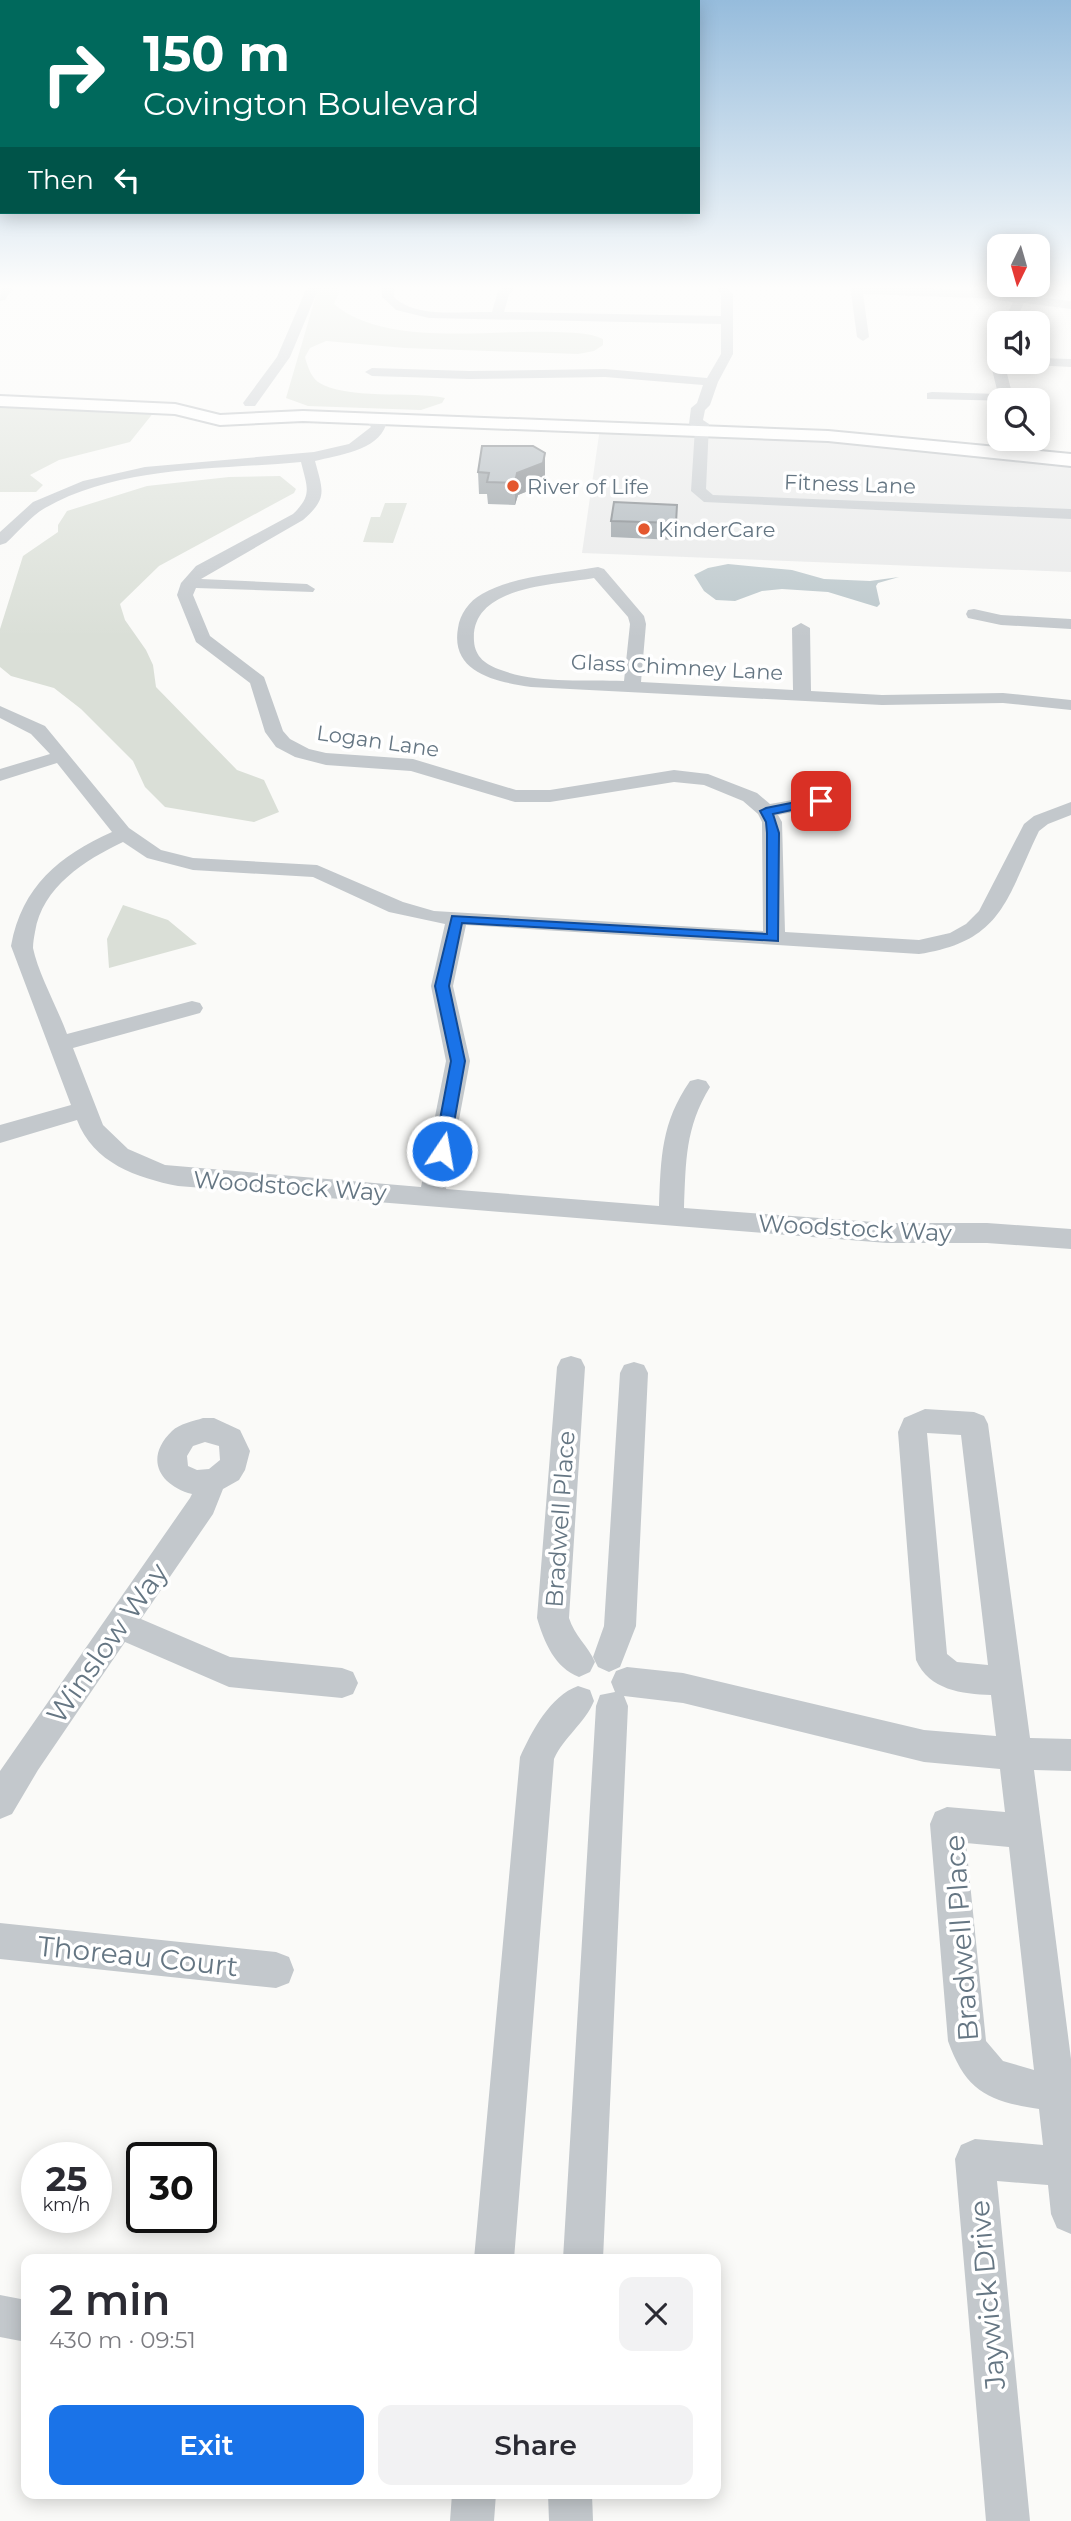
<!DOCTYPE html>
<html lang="en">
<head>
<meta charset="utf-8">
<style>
  body { margin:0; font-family:Montserrat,sans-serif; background:#f2f2f3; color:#2b2b33; height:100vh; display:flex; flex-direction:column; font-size:26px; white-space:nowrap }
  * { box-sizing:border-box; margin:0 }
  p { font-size:23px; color:#7c7c81 }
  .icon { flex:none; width:38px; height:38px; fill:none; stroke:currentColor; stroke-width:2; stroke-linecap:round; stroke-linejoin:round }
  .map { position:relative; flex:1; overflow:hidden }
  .drawer { position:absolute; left:21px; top:2254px; width:700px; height:245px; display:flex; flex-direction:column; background:#fff; border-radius:14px; box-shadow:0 4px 18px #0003 }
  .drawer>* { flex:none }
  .guide { position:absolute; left:0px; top:0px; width:700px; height:214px; box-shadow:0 4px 18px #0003; background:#00695c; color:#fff; overflow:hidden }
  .needle { width:46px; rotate:185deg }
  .tools { position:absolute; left:987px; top:234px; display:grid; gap:14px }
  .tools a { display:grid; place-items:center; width:63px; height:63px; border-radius:14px; background:#fff; box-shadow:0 4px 18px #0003; font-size:35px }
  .speed { position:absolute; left:21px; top:2142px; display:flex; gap:14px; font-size:35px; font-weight:700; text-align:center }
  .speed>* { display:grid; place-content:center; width:91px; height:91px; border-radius:50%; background:#fff; box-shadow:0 4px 18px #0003; line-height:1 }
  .speed small { font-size:18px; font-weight:400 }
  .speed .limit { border:4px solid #111; border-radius:10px; background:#fff; color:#111 }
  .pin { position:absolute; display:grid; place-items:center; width:60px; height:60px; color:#fff; margin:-30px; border-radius:14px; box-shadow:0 4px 10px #0006 }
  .me { position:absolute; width:77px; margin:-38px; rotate:12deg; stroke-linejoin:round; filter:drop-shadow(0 0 5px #0008) }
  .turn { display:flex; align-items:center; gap:24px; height:147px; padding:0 28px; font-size:32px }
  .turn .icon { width:91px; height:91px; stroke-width:2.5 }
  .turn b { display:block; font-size:49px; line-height:60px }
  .then { display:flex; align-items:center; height:66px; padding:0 28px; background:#0003; gap:14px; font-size:26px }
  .round { display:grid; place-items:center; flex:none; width:74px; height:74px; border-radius:14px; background:#f2f2f3 }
  .summary { display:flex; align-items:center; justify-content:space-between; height:119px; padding:0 28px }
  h1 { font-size:42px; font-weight:600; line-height:52px }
  .primary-button { display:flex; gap:14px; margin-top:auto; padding:14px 28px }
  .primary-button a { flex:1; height:80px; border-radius:14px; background:#1a73e8; color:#fff; font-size:28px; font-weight:600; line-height:80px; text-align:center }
  .primary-button a+a { background:#f2f2f3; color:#2b2b33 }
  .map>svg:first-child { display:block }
</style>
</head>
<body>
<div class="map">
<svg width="1071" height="2521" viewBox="0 0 1071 2521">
  <rect width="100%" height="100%" fill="#fafaf8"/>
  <path fill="#e8e9e9" d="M 600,428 L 855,439 L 1071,463 L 1071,572 L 582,553 Z"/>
  <path fill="#dadfd7" d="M 319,285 L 342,285 L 334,304 C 386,348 490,329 555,332 C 571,333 588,332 603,339 L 603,345 L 594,351 L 578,354 L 405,348 L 326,341 L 310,348 L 305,357 C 307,365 311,377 318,382 C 344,400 413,391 445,398 L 442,403 L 421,410 L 308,406 L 286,398 Z
    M 0,406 L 154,412 L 130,442 L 59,460 L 30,475 L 43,485 L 36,492 L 0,492 Z
    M 280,476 L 296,489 L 294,493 L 159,566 L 120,604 L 125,620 L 146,650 L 153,665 L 156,687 L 237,770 L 264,780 L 279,812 L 254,822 L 165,807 L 145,787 L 133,761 L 81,709 L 54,688 L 11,676 L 0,667 L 0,629 L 23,556 L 58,532 L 58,525 L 67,511 L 147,486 L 229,477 Z
    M 385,503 L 407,503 L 393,543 L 363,542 L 371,517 L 380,517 Z
    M 123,905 L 168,920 L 197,944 L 109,968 L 107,939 Z"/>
  <path fill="#bbc7cb" d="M 728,564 L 792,570 L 824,579 L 870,581 L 899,577 L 878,583 L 876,586 L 880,604 L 877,607 L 828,592 L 782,589 L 762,591 L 735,601 L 716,600 L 704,591 L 694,575 L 708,568 Z"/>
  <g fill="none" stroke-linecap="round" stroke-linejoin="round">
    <path fill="#bbc7cb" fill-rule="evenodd" d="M 1,285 L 15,285 L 5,300 L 0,301 Z"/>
    <g stroke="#b5babe" stroke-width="4">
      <path id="major" d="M 0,396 L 175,404 L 220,415 L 303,411 L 828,431 L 1071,454 L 1071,466 L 828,441 L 303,421 L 220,425 L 175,414 L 0,406 Z"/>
    </g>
    <path fill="#c3c8cc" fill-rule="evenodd" d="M 308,285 L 320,285 L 290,357 L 255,406 L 245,406 L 243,403 L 277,357 Z
      M 382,285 L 394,285 L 394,297 C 416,319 463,311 492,312 L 497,294 L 505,285 L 517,285 L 509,295 L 504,312 L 721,316 L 721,294 L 714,285 L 726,285 L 733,294 L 733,354 L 718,382 L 710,405 L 705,410 L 703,420 L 709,424 L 706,489 L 713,495 L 1071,509 L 1071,519 L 704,502 L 691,491 L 695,428 L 689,424 L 691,408 L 697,403 L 703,385 L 605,377 L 469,379 L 372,376 L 365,372 L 372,368 L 469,371 L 605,369 L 707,378 L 721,354 L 721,324 L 429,318 L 396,310 L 382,297 Z
      M 850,285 L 976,290 L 1071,301 L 1071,309 L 1024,303 L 1014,324 L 1002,324 L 1013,302 L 976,298 L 863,294 L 869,337 L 863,341 L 857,337 Z
      M 999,337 L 999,362 L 1004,362 L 1014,401 L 927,399 L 927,393 L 932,392 L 998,394 L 990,361 L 993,341 Z
      M 1038,358 L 1071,359 L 1071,367 L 1033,365 L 1032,362 L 1038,362 Z
      M 377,414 L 384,418 L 383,421 L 386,425 C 377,451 338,455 315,461 C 323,491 328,498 303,520 L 201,579 L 307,584 L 315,589 L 313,592 L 196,588 L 193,595 L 210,636 L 264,677 L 283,731 L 290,739 L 309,749 L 326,753 L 413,759 L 516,790 L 550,790 L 674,770 L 708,774 L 757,793 L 770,804 L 821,795 L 828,797 L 831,801 L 828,805 L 778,815 L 782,822 L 785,932 L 919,940 L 950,933 L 966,924 L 979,911 L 1024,824 L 1034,816 L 1071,802 L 1071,815 L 1048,824 L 1039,831 C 1006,899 1003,941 919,954 L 466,925 L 453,986 L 470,1061 L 446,1189 L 659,1206 C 661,1157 661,1123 690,1081 L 698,1079 L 706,1081 L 710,1087 C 685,1128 686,1161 684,1208 L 887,1223 L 987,1223 L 1071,1229 L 1071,1249 L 987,1243 L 887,1243 L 178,1186 C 137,1178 93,1163 77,1120 L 0,1143 L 0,1125 L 71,1105 L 11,946 C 22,886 59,856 112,832 L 57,763 L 0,781 L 0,769 L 50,754 L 31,734 L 0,718 L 0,706 L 45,726 L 129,828 L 161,850 L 193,858 L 317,865 L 403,902 L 434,911 L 763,931 L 762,822 L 758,814 L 743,801 L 704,785 L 674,782 L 550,802 L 515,802 L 411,771 L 326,765 L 295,757 L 276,747 L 265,732 L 250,683 L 196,642 L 177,595 L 181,583 L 196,566 L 293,514 C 313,495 307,487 301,462 C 217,470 121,465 45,508 C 31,516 18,532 6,543 L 0,545 L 0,532 L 33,502 L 83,481 L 145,467 L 314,452 L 349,444 L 371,427 L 368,423 L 372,415 ZM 123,842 L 147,858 L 193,870 L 313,877 L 389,912 L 445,924 L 431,986 L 446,1061 L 421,1187 L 165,1165 L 128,1149 L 103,1125 L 73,1048 L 200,1013 L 203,1008 L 200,1003 L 192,1001 L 67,1034 C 58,1009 38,973 33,948 C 33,943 34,937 35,932 C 42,887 85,860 123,842 Z
      M 1011,439 L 1025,439 L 1027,446 L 1025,449 L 1015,449 Z
      M 598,567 L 604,569 L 644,616 L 646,624 L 641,682 L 793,690 L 792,628 L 801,623 L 810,628 L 811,691 L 882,695 L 1003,693 L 1071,700 L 1071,710 L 1003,703 L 882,705 L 531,687 C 497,682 450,673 458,628 C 460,614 469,601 482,594 C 516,575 560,574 598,567 ZM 594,578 L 628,617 L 630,624 L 624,681 C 584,679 538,684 501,670 C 486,665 475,657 474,641 C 470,585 556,585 594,578 Z
      M 974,609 L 1001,615 L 1071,619 L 1071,629 L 1001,625 L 968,618 L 966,614 L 968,610 Z
      M 571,1356 L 581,1359 L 585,1367 L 569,1618 C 574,1635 588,1646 595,1662 L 590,1672 L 579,1677 C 555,1668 544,1642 537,1618 L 557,1367 L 561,1359 Z
      M 634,1362 L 644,1365 L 648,1373 L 636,1626 L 620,1667 L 609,1672 L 598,1667 L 593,1657 L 604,1626 L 620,1373 L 624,1365 Z
      M 925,1409 L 974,1412 L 984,1416 L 988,1424 L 1030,1738 L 1071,1739 L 1071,1771 L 1034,1770 L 1071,2059 L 1071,2234 L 1057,2228 L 1051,2214 L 1048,2185 L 997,2181 L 1030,2521 L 986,2521 L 955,2159 L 961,2145 L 975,2139 L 1043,2145 L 1039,2109 C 987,2101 966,2091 948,2041 L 930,1824 L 935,1812 L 947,1807 L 1005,1812 L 1000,1769 L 924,1762 L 683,1703 L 624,1696 L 628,1706 L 603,2259 L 563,2259 L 596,1706 L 600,1695 L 615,1692 L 611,1682 L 616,1671 L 627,1667 L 683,1673 L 924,1730 L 996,1736 L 991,1695 C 962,1694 929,1690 916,1660 L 898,1432 L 904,1418 ZM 927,1433 L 961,1435 L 988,1665 L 957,1662 L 947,1654 ZM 966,1843 L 1009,1847 L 1034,2070 L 1003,2061 L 986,2041 Z
      M 203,1418 L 214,1418 L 240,1430 L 250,1451 L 245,1470 L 239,1480 L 223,1489 L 213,1514 L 141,1619 L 230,1657 L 342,1668 L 353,1672 L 358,1683 L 353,1694 L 342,1698 L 229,1687 L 125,1642 L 38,1770 L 12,1814 L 0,1819 L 0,1771 L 190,1498 L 192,1494 C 159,1485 144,1458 172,1431 C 179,1424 194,1421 203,1418 ZM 205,1442 L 219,1446 L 220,1460 L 209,1469 L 197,1470 L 188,1466 L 187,1456 L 193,1446 Z
      M 578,1686 L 590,1690 L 594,1701 C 585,1723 564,1737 554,1759 L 514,2259 L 474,2259 L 520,1757 C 532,1731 550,1696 578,1686 Z
      M 0,1923 L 276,1952 L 289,1957 L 294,1970 L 289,1983 L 276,1988 L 0,1959 Z
      M 0,2295 L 26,2300 L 26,2342 L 0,2337 Z
      M 452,2494 L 496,2494 L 494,2521 L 450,2521 Z
      M 548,2494 L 592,2494 L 593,2521 L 549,2521 Z"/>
    <use href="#major" fill="#fff" fill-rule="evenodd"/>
  </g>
  <path fill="#929a9f" d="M 545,453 L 545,474 L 543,485 L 518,495 L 515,505 L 488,504 L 487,494 L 479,494 L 478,472 Z
    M 677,505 L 675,540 L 611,537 L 611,521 Z"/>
  <path fill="#777d82" d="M 545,453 L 545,474 L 543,485 L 518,495 L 515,505 L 515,483 L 517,473 Z"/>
  <path fill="#aab3b9" stroke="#777d82" stroke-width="2" d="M 482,446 L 533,446 L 545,453 L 543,463 L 517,473 L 515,483 L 487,482 L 489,473 L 478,472 Z
    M 614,502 L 677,505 L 676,523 L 611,521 Z"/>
  <linearGradient id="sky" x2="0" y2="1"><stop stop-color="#96bcdc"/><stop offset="0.45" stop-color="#fdfdfc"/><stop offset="1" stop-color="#fdfdfc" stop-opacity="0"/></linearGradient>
  <rect width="1071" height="638" fill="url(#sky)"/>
  <path fill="#1a73e8" stroke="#114b97" stroke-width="2" d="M 821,797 L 825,798 L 825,803 L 773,814 L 779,833 L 778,941 L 462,923 L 449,986 L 465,1061 L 449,1151 L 447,1155 L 436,1155 L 434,1151 L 451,1061 L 435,986 L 452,916 L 767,934 L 767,833 L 766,822 L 760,811 L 766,808 Z"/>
  <g fill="#e4572e" stroke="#fff" stroke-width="2.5">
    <circle cx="513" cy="486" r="7"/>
    <circle cx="644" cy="529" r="7"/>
  </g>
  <g text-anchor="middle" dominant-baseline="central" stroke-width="7" stroke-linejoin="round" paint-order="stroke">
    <g font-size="21" fill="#657683" stroke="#fff">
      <text transform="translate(850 484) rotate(2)">Fitness Lane</text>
      <text transform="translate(677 667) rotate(3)">Glass Chimney Lane</text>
      <text transform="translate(378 741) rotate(8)">Logan Lane</text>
    </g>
    <g font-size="21" fill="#657683" stroke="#fff" text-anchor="start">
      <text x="527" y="486">River of Life</text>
      <text x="658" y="529">KinderCare</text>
    </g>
    <g font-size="24" fill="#657683" stroke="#fff">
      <text transform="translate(290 1186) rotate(4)">Woodstock Way</text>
      <text transform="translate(855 1228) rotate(3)">Woodstock Way</text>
      <text transform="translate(560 1519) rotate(-86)">Bradwell Place</text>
    </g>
    <g font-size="28" fill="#657683" stroke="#fff">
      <text transform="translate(107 1643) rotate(-55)">Winslow Way</text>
      <text transform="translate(961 1938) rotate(-94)">Bradwell Place</text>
      <text transform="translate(138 1956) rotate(6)">Thoreau Court</text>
      <text transform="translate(987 2295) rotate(-95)">Jaywick Drive</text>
    </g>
  </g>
</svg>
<div class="tools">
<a><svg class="needle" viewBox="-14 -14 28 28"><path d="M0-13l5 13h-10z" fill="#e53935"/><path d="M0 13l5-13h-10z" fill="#7c7c81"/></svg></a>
<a><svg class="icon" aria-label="sound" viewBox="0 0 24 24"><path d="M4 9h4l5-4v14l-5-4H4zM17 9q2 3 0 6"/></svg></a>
<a><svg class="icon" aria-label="search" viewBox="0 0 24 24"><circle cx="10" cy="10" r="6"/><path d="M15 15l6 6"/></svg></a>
</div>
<div class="speed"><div>25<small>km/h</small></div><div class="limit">30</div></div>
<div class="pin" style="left:821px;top:801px;background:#d93025"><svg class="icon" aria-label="arrive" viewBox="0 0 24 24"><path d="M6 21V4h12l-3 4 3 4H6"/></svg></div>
<svg class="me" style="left:442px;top:1151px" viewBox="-20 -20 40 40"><circle r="17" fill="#1a73e8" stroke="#fff" stroke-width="3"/><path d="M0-11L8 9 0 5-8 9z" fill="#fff"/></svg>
<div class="guide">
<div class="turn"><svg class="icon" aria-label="right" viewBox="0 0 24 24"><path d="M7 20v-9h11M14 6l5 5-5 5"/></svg><div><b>150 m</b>Covington Boulevard</div></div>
<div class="then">Then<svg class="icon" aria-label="left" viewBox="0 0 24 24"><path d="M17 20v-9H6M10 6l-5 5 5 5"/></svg></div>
</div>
<section class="drawer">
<div class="summary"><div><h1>2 min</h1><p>430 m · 09:51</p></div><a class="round"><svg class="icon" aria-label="close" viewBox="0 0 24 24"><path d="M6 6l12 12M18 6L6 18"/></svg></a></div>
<div class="primary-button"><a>Exit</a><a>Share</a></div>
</section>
</div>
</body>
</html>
